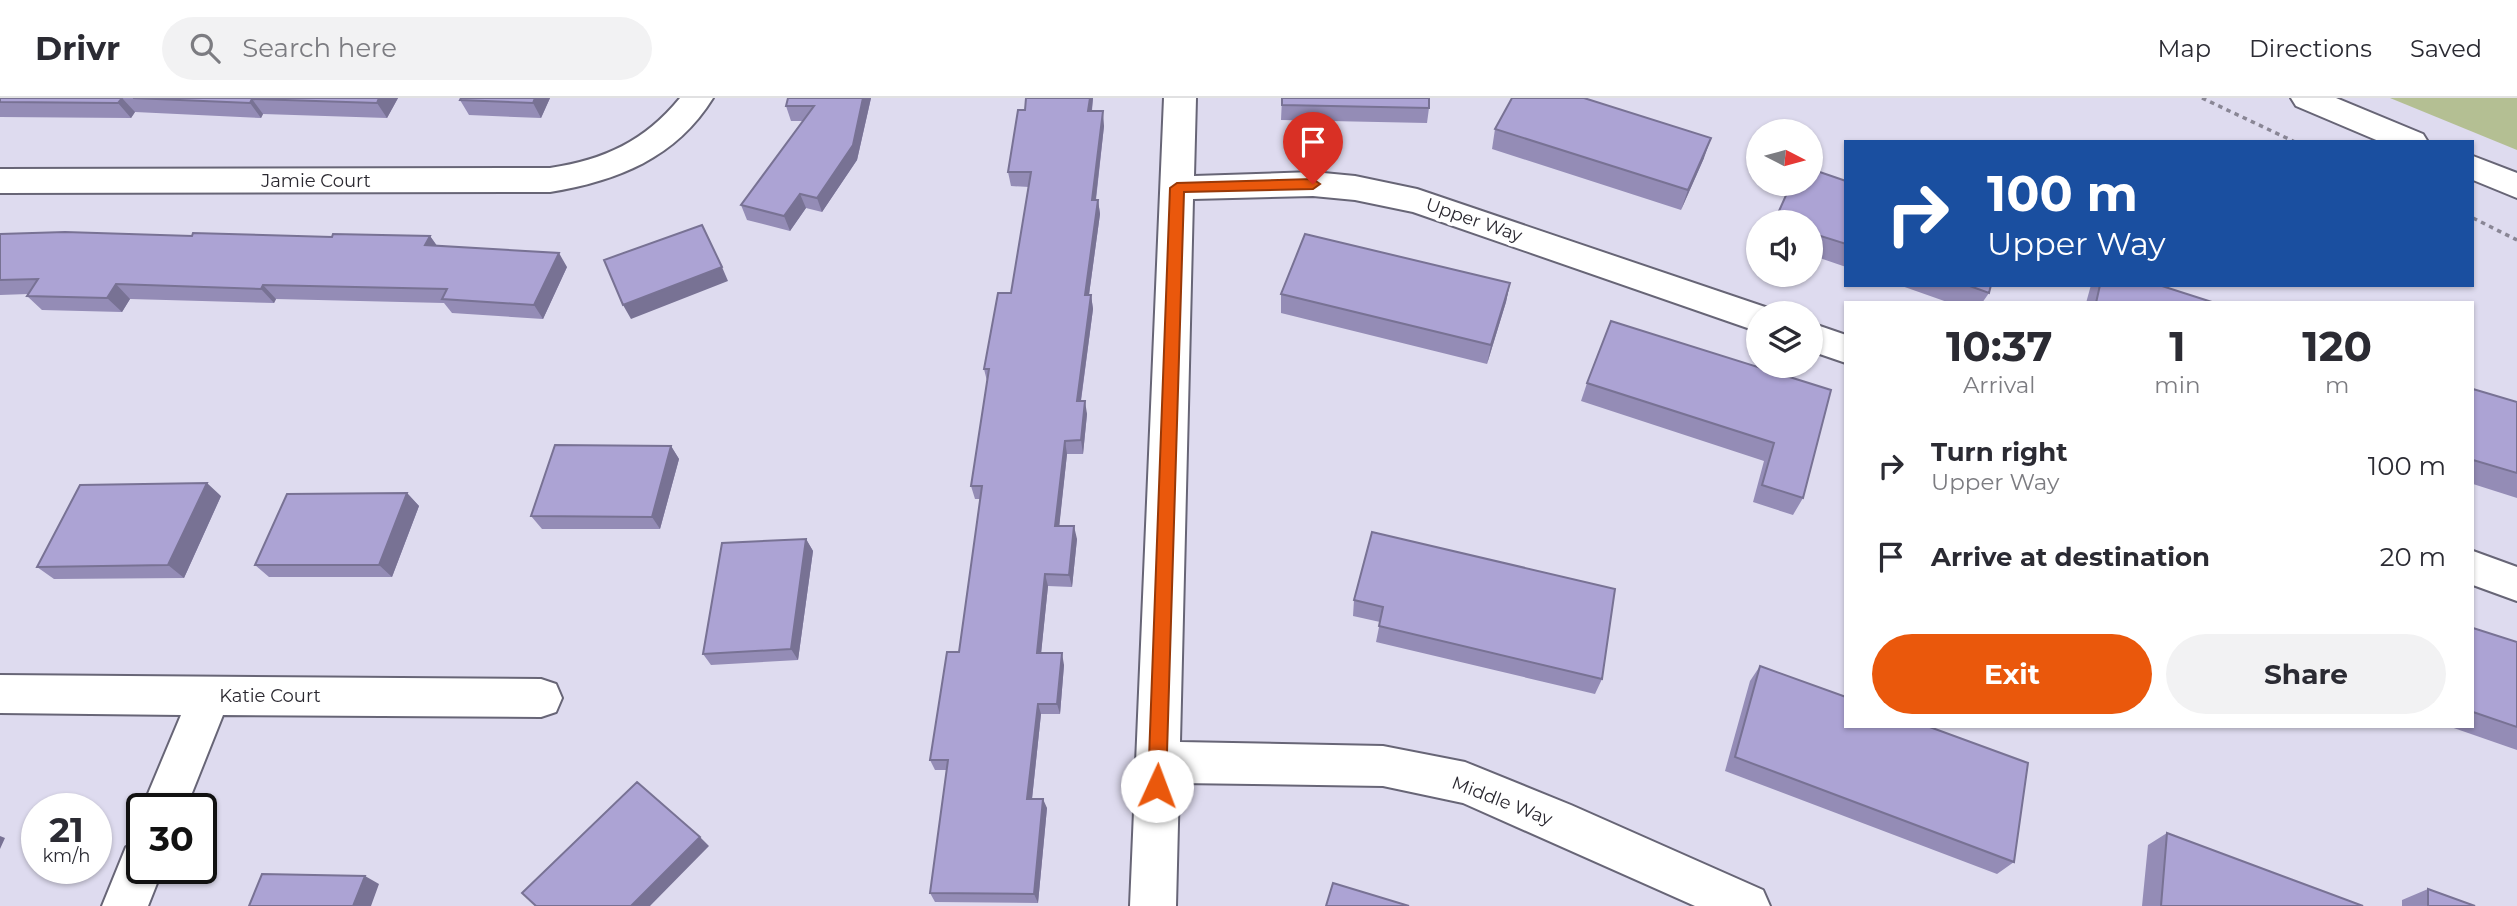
<!DOCTYPE html>
<html lang="en">
<head>
<meta charset="utf-8">
<style>
  body { margin:0; font-family:Montserrat,sans-serif; background:#f2f2f3; color:#2b2b33; height:100vh; display:flex; flex-direction:column; font-size:26px; white-space:nowrap }
  * { box-sizing:border-box; margin:0 }
  p { font-size:23px; color:#7c7c81 }
  .icon { flex:none; width:38px; height:38px; fill:none; stroke:currentColor; stroke-width:2; stroke-linecap:round; stroke-linejoin:round }
  .map { position:relative; flex:1; overflow:hidden }
  .drawer { position:absolute; left:1844px; top:203px; width:630px; height:427px; display:flex; flex-direction:column; background:#fff; border-radius:0px; box-shadow:0 2px 5px #0004 }
  .drawer>* { flex:none }
  .guide { position:absolute; left:1844px; top:42px; width:630px; height:147px; border-radius:0px; box-shadow:0 2px 5px #0004; background:#1a4fa0; color:#fff; overflow:hidden }
  .needle { width:46px; rotate:96deg }
  .fabs { position:absolute; left:1746px; top:21px; display:grid; gap:14px }
  .fabs a { display:grid; place-items:center; width:77px; height:77px; border-radius:50%; background:#fff; box-shadow:0 2px 5px #0004; font-size:35px }
  .speed { position:absolute; left:21px; top:695px; display:flex; gap:14px; font-size:35px; font-weight:700; text-align:center }
  .speed>* { display:grid; place-content:center; width:91px; height:91px; border-radius:50%; background:#fff; box-shadow:0 2px 5px #0004; line-height:1 }
  .speed small { font-size:18px; font-weight:400 }
  .speed .limit { border:4px solid #111; border-radius:10px; background:#fff; color:#111 }
  .pin { position:absolute; display:grid; place-items:center; width:60px; height:60px; color:#fff; margin:-72px -30px; border-radius:50% 50% 50% 0; rotate:-45deg; box-shadow:0 0 7px #0007 }
  .pin .icon { rotate:45deg }
  .me { position:absolute; width:77px; margin:-38px; rotate:2deg; stroke-linejoin:round; filter:drop-shadow(0 0 5px #0008) }
  .turn { display:flex; align-items:center; gap:24px; height:147px; padding:0 28px; font-size:32px }
  .turn .icon { width:91px; height:91px; stroke-width:2.5 }
  .turn b { display:block; font-size:49px; line-height:60px }
  .eta { display:flex; justify-content:space-evenly; align-items:center; height:119px; text-align:center }
  .eta b { font-size:42px; font-weight:700; line-height:49px }
  .action { display:flex; gap:14px; margin-top:auto; padding:14px 28px }
  .action a { flex:1; height:80px; border-radius:42px; background:#ea580c; color:#fff; font-size:28px; font-weight:700; line-height:80px; text-align:center }
  .action a+a { background:#f2f2f3; color:#2b2b33 }
  ul { padding:0; list-style:none }
  li { display:flex; align-items:center; gap:21px; height:91px; padding:0 28px }
  li div { flex:1 }
  li b { display:block; font-size:26px }
  li em { font-style:normal }
  header { display:flex; align-items:center; gap:42px; box-sizing:border-box; height:98px; padding:0 35px; background:#fff; border-bottom:2px solid #e1e1e2 }
  header strong { font-size:33px }
  nav { display:flex; gap:38px; margin-inline-start:auto; font-size:24px }
  .search { width:490px; height:63px; background:#f2f2f3; display:flex; align-items:center; gap:18px; box-sizing:border-box; padding:0 24px; border-radius:38px; color:#7c7c81; font-size:26px }
  .map>svg:first-child { display:block }
</style>
</head>
<body>
<header>
<strong>Drivr</strong>
<div class="search"><svg class="icon" aria-label="search" viewBox="0 0 24 24"><circle cx="10" cy="10" r="6"/><path d="M15 15l6 6"/></svg>Search here</div>
<nav><a>Map</a><a>Directions</a><a>Saved</a></nav>
</header>
<div class="map">
<svg width="2517" height="808" viewBox="0 0 2517 808">
  <rect width="100%" height="100%" fill="#dedbef"/>
  <path fill="#b4bf93" d="M 2390,0 L 2517,0 L 2517,52 Z"/>
  <g fill="none" stroke-linecap="round" stroke-linejoin="round">
    <g stroke="#676576" stroke-width="4">
      <path id="street" d="M 680,0 L 713,0 C 676,60 617,83 550,94 L 0,95 L 0,71 L 550,70 C 604,62 645,43 680,0 Z
        M 1164,0 L 1196,0 L 1194,78 L 1313,74 L 1355,78 L 1417,91 L 1771,211 L 1774,215 L 1759,215 L 1759,234 L 1413,114 L 1355,102 L 1313,98 L 1193,101 L 1180,644 L 1383,648 L 1465,664 L 1571,707 L 1763,792 L 1770,808 L 1695,808 L 1463,705 L 1383,688 L 1179,685 L 1176,808 L 1130,808 Z
        M 2291,0 L 2336,0 L 2423,36 L 2428,44 L 2381,44 L 2296,8 Z
        M 2473,58 L 2517,75 L 2517,100 L 2473,82 Z
        M 1811,225 L 1846,237 L 1846,265 L 1811,253 Z
        M 2473,453 L 2517,469 L 2517,503 L 2473,487 Z
        M 0,577 L 541,581 L 556,586 L 562,600 L 556,614 L 541,619 L 223,617 L 186,710 L 142,710 L 181,617 L 0,615 Z
        M 142,743 L 142,770 L 163,770 L 148,808 L 102,808 L 126,749 Z"/>
    </g>
    <path stroke="#898695" stroke-width="3.5" stroke-dasharray="4.5 4.5" stroke-linecap="butt" d="M 2202,0 L 2295,44
      M 2473,120 L 2517,142"/>
    <use href="#street" fill="#fff" fill-rule="evenodd"/>
  </g>
  <path fill="#948cb6" d="M 0,0 L 398,0 L 387,20 L 263,16 L 261,20 L 135,14 L 131,20 L 0,19 Z
    M 550,0 L 541,20 L 469,17 L 460,2 Z
    M 788,0 L 871,0 L 857,62 L 822,114 L 806,110 L 790,133 L 747,122 L 741,107 L 803,23 L 791,23 L 786,8 Z
    M 1026,0 L 1093,0 L 1092,13 L 1104,28 L 1096,102 L 1098,102 L 1100,116 L 1089,197 L 1091,197 L 1093,211 L 1081,303 L 1087,316 L 1083,356 L 1067,356 L 1059,428 L 1077,441 L 1072,489 L 1048,488 L 1041,555 L 1064,567 L 1060,616 L 1041,616 L 1032,701 L 1047,710 L 1038,805 L 935,804 L 930,795 L 947,672 L 935,672 L 930,662 L 959,554 L 980,401 L 975,401 L 971,388 L 987,283 L 984,271 L 1011,195 L 1029,89 L 1011,88 L 1008,74 L 1025,12 Z
    M 1282,0 L 1429,10 L 1427,25 L 1281,22 Z
    M 1495,31 L 1704,60 L 1681,112 L 1492,51 Z
    M 1846,83 L 1846,169 L 1811,157 L 1811,124 L 1774,124 L 1791,86 Z
    M 0,136 L 332,139 L 430,138 L 437,148 L 567,169 L 543,221 L 452,215 L 444,205 L 276,201 L 274,205 L 130,201 L 122,214 L 42,212 L 27,198 L 28,196 L 0,197 Z
    M 1510,185 L 1506,204 L 1487,266 L 1281,215 L 1281,196 Z
    M 1899,187 L 1991,187 L 1989,195 L 1982,205 L 1950,205 Z
    M 2091,187 L 2159,187 L 2215,205 L 2086,205 Z
    M 1587,285 L 1831,292 L 1803,400 L 1793,417 L 1753,404 L 1764,363 L 1581,303 Z
    M 2473,291 L 2517,304 L 2517,400 L 2473,386 Z
    M 671,348 L 679,361 L 660,431 L 542,431 L 531,418 Z
    M 407,395 L 419,408 L 392,479 L 269,479 L 255,467 Z
    M 221,398 L 184,480 L 54,481 L 37,469 Z
    M 1372,434 L 1602,581 L 1595,596 L 1376,544 L 1380,524 L 1353,518 L 1354,502 Z
    M 806,441 L 813,453 L 798,562 L 711,567 L 703,556 Z
    M 2473,530 L 2517,544 L 2517,652 L 2448,628 L 2473,628 Z
    M 1760,568 L 2014,764 L 1997,776 L 1725,673 L 1750,583 Z
    M 2167,735 L 2363,808 L 2142,808 L 2148,747 Z
    M 2428,791 L 2475,808 L 2402,808 L 2402,802 Z"/>
  <path fill="#787294" d="M 122,0 L 135,14 L 131,20 L 118,5 Z
    M 379,0 L 398,0 L 387,20 L 377,5 Z
    M 535,0 L 550,0 L 541,20 L 533,5 Z
    M 863,0 L 871,0 L 857,62 L 822,114 L 817,100 Z
    M 1090,0 L 1093,0 L 1090,28 L 1088,13 Z
    M 252,1 L 263,16 L 261,20 L 250,5 Z
    M 1103,13 L 1104,28 L 1094,116 L 1092,102 Z
    M 1711,40 L 1704,60 L 1681,112 L 1688,92 Z
    M 800,96 L 806,110 L 790,133 L 784,118 Z
    M 1098,102 L 1100,116 L 1087,211 L 1085,197 Z
    M 430,138 L 440,152 L 425,147 Z
    M 559,155 L 567,169 L 543,221 L 534,207 Z
    M 722,169 L 728,183 L 631,221 L 623,207 Z
    M 1510,185 L 1506,204 L 1487,266 L 1491,247 Z
    M 116,186 L 130,201 L 122,214 L 107,200 Z
    M 263,187 L 276,201 L 274,205 L 261,191 Z
    M 1091,197 L 1093,211 L 1079,316 L 1077,303 Z
    M 1085,303 L 1087,316 L 1083,356 L 1081,342 Z
    M 1065,343 L 1067,356 L 1058,440 L 1055,428 Z
    M 671,348 L 679,361 L 660,431 L 652,419 Z
    M 207,385 L 221,398 L 184,480 L 168,467 Z
    M 407,395 L 419,408 L 392,479 L 379,467 Z
    M 1074,428 L 1077,441 L 1072,489 L 1069,477 Z
    M 806,441 L 813,453 L 798,562 L 791,551 Z
    M 1045,476 L 1048,488 L 1040,566 L 1037,555 Z
    M 1062,555 L 1064,567 L 1060,616 L 1057,606 Z
    M 1038,606 L 1041,616 L 1031,710 L 1027,701 Z
    M 1043,701 L 1047,710 L 1038,805 L 1034,796 Z
    M 0,738 L 5,740 L 0,751 Z
    M 700,739 L 709,748 L 650,808 L 631,808 Z
    M 365,778 L 379,786 L 371,808 L 353,808 Z"/>
  <path fill="#aca3d4" stroke="#787294" stroke-width="2" d="M 0,0 L 122,0 L 118,5 L 0,4 Z
    M 133,0 L 379,0 L 377,5 L 252,1 L 250,5 Z
    M 461,0 L 535,0 L 533,5 L 460,2 Z
    M 788,0 L 863,0 L 853,47 L 817,100 L 800,96 L 784,118 L 741,107 L 814,8 L 786,8 Z
    M 1026,0 L 1090,0 L 1088,13 L 1103,13 L 1092,102 L 1098,102 L 1085,197 L 1091,197 L 1077,303 L 1085,303 L 1081,342 L 1065,343 L 1055,428 L 1074,428 L 1069,477 L 1045,476 L 1037,555 L 1062,555 L 1057,606 L 1038,606 L 1027,701 L 1043,701 L 1034,796 L 930,795 L 948,662 L 930,662 L 947,554 L 959,554 L 982,388 L 971,388 L 989,271 L 984,271 L 998,195 L 1011,195 L 1031,74 L 1008,74 L 1018,12 L 1025,12 Z
    M 1282,0 L 1429,0 L 1429,10 L 1282,7 Z
    M 1512,0 L 1584,0 L 1711,40 L 1688,92 L 1495,31 Z
    M 1811,71 L 1846,83 L 1846,146 L 1811,135 L 1811,124 L 1781,124 L 1775,122 L 1791,86 L 1811,86 Z
    M 702,127 L 722,169 L 623,207 L 604,162 Z
    M 65,134 L 192,138 L 193,135 L 332,139 L 333,136 L 430,138 L 425,147 L 559,155 L 534,207 L 442,201 L 447,191 L 263,187 L 261,191 L 116,186 L 107,200 L 27,198 L 38,181 L 0,182 L 0,136 Z
    M 1305,136 L 1510,185 L 1491,247 L 1281,196 Z
    M 1967,187 L 1991,187 L 1989,195 Z
    M 2100,187 L 2159,187 L 2215,205 L 2096,205 Z
    M 1611,223 L 1831,292 L 1803,400 L 1762,387 L 1774,345 L 1587,285 Z
    M 2473,291 L 2517,304 L 2517,375 L 2473,362 Z
    M 555,347 L 671,348 L 652,419 L 531,418 Z
    M 207,385 L 168,467 L 37,469 L 80,387 Z
    M 407,395 L 379,467 L 255,467 L 287,396 Z
    M 1372,434 L 1615,491 L 1602,581 L 1379,528 L 1383,509 L 1354,502 Z
    M 806,441 L 791,551 L 703,556 L 722,445 Z
    M 2473,530 L 2517,544 L 2517,629 L 2473,614 Z
    M 1760,568 L 1846,599 L 1846,628 L 1927,628 L 2028,665 L 2014,764 L 1735,659 Z
    M 637,684 L 700,739 L 631,808 L 536,808 L 522,795 Z
    M 2167,735 L 2363,808 L 2161,808 Z
    M 262,776 L 365,778 L 353,808 L 249,808 Z
    M 1333,785 L 1409,808 L 1326,808 Z
    M 2428,791 L 2475,808 L 2428,808 Z"/>
  <path fill="#ea580c" stroke="#983908" stroke-width="2" d="M 1313,81 L 1320,86 L 1313,91 L 1184,94 L 1166,688 L 1163,694 L 1157,696 L 1150,694 L 1148,688 L 1170,90 L 1177,85 Z"/>
  <g text-anchor="middle" dominant-baseline="central" stroke-width="7" stroke-linejoin="round" paint-order="stroke">
    <g font-size="18" fill="#2a2830" stroke="#fff">
      <text x="316" y="83">Jamie Court</text>
      <text transform="translate(1474 122) rotate(19)">Upper Way</text>
      <text x="270" y="598">Katie Court</text>
      <text transform="translate(1502 703) rotate(21)">Middle Way</text>
    </g>
  </g>
</svg>
<div class="fabs">
<a><svg class="needle" viewBox="-14 -14 28 28"><path d="M0-13l5 13h-10z" fill="#e53935"/><path d="M0 13l5-13h-10z" fill="#7c7c81"/></svg></a>
<a><svg class="icon" aria-label="sound" viewBox="0 0 24 24"><path d="M4 9h4l5-4v14l-5-4H4zM17 9q2 3 0 6"/></svg></a>
<a><svg class="icon" aria-label="layers" viewBox="0 0 24 24"><path d="M12 4l9 5-9 5-9-5zM3 14l9 5 9-5"/></svg></a>
</div>
<div class="speed"><div>21<small>km/h</small></div><div class="limit">30</div></div>
<div class="pin" style="left:1313px;top:86px;background:#d93025"><svg class="icon" aria-label="arrive" viewBox="0 0 24 24"><path d="M6 21V4h12l-3 4 3 4H6"/></svg></div>
<svg class="me" style="left:1157px;top:688px" viewBox="-20 -20 40 40"><circle r="19" fill="#fff"/><path d="M0-13L10 11 0 6-10 11z" fill="#ea580c"/></svg>
<div class="guide">
<div class="turn"><svg class="icon" aria-label="right" viewBox="0 0 24 24"><path d="M7 20v-9h11M14 6l5 5-5 5"/></svg><div><b>100 m</b>Upper Way</div></div>
</div>
<section class="drawer">
<div class="eta">
<div><b>10:37</b><p>Arrival</p></div>
<div><b>1</b><p>min</p></div>
<div><b>120</b><p>m</p></div>
</div>
<ul>
<li><svg class="icon" aria-label="right" viewBox="0 0 24 24"><path d="M7 20v-9h11M14 6l5 5-5 5"/></svg><div><b>Turn right</b><p>Upper Way</p></div><em>100 m</em></li>
<li><svg class="icon" aria-label="arrive" viewBox="0 0 24 24"><path d="M6 21V4h12l-3 4 3 4H6"/></svg><div><b>Arrive at destination</b></div><em>20 m</em></li>
</ul>
<div class="action"><a>Exit</a><a>Share</a></div>
</section>
</div>
</body>
</html>
